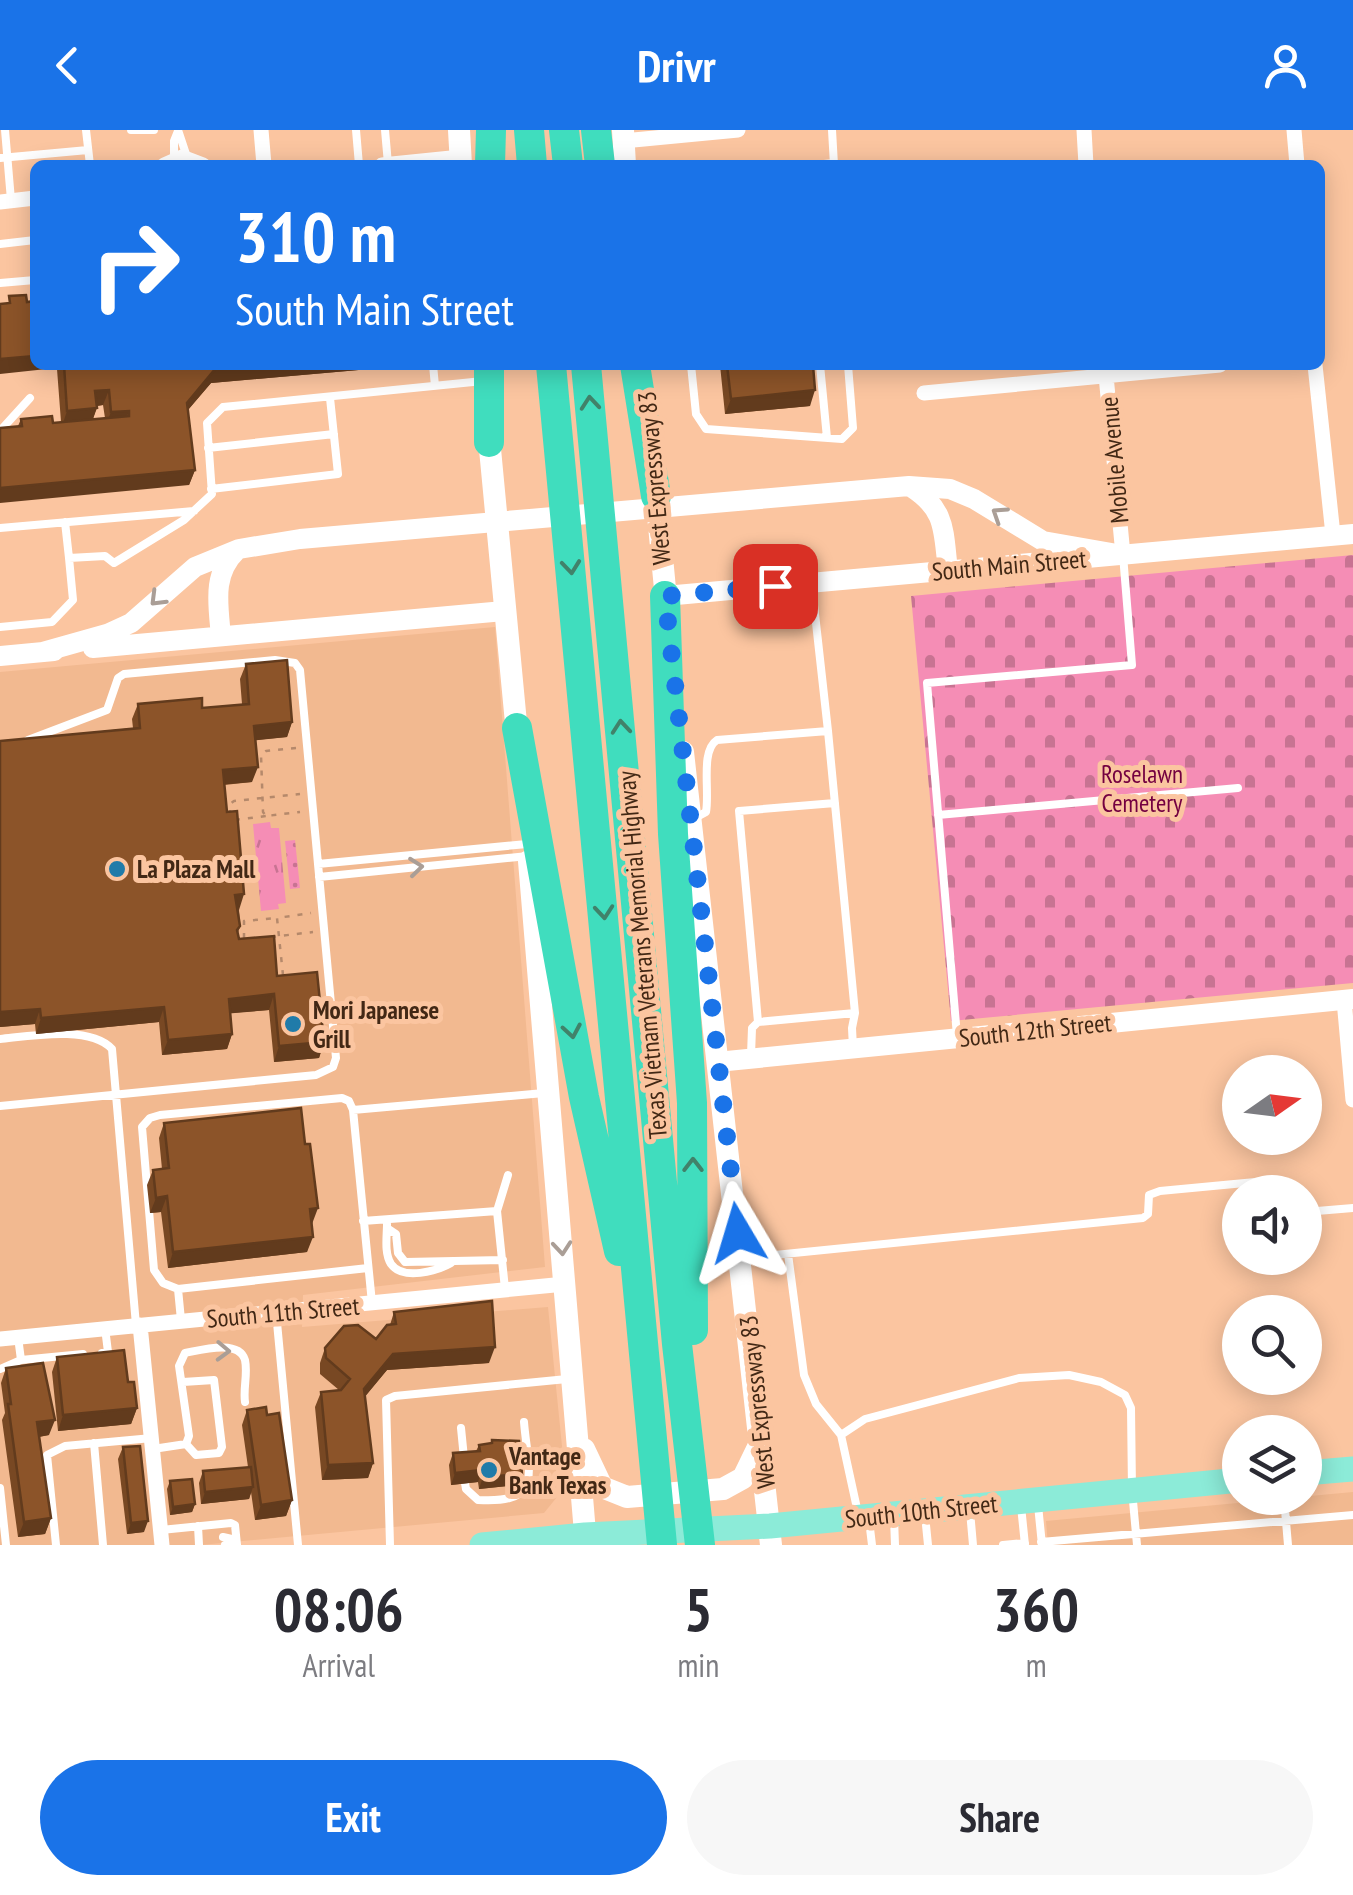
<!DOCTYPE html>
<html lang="en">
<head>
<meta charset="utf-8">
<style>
  body { margin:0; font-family:"PT Sans Narrow",sans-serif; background:#f7f7f7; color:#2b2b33; height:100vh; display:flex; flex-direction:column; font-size:38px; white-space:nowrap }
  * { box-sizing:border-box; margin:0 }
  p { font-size:32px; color:#7c7c81 }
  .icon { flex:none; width:55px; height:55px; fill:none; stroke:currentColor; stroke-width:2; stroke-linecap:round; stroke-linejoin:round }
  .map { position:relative; height:1415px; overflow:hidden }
  .drawer { display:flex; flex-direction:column; background:#fff; flex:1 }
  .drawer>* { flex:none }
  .banner { position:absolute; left:30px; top:30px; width:1295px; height:210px; border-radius:15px; box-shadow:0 5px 25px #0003; background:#1a73e8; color:#fff; overflow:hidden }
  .needle { width:65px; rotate:76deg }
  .buttons { position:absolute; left:1222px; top:925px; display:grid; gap:20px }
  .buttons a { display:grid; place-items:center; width:100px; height:100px; border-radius:50%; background:#fff; box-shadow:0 5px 25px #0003; font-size:50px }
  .pin { position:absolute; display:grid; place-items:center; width:85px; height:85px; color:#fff; margin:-42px; border-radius:20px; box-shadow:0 5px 15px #0006 }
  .me { position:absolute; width:110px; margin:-55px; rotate:353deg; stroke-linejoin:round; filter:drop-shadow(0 0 8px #0008) }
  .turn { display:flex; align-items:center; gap:35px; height:210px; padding:0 40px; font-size:45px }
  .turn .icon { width:130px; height:130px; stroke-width:2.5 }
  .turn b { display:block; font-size:70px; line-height:85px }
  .eta { display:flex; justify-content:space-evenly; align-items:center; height:170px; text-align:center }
  .eta b { font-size:60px; font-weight:800; line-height:70px }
  .cta { display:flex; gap:20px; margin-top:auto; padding:20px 40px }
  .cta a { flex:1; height:115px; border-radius:60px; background:#1a73e8; color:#fff; font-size:40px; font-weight:800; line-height:115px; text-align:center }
  .cta a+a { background:#f7f7f7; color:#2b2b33 }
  header { display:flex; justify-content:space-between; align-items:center; height:130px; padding:0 40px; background:#1a73e8; color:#fff; font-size:45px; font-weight:800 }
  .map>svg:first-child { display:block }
</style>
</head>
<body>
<header><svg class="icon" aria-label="back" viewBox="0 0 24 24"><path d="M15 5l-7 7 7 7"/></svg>Drivr<svg class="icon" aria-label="person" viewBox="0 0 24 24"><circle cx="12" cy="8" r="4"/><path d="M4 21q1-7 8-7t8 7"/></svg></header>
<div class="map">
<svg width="1353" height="1415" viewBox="0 0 1353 1415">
  <defs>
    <pattern id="cemetery-stones" width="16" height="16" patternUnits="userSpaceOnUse" patternTransform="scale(2.5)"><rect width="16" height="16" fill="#f58db5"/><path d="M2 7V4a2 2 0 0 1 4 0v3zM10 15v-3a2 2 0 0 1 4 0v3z" fill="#c87392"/></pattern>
    <pattern id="park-tufts" width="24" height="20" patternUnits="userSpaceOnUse" patternTransform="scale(2.5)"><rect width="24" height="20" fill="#f58db5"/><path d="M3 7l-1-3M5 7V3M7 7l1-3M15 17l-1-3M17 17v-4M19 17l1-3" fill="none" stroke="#c87392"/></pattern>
    <pattern id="garden-dots" width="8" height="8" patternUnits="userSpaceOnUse" patternTransform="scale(2.5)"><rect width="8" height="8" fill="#f58db5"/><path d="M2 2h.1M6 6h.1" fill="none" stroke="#c87392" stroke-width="1.8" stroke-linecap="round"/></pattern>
  </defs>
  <rect width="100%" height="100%" fill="#fbc5a0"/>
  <path fill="#f2b990" d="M 495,497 L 545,1137 L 303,1165 L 302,1197 L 548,1177 L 566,1356 L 544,1383 L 201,1415 L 0,1415 L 0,542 Z
    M 1353,1362 L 1353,1415 L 1048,1415 L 1046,1391 Z"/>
  <path fill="url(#cemetery-stones)" d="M 1353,425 L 1353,853 L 951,891 L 911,466 Z"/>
  <path fill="url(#park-tufts)" d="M 270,692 L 271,698 L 279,698 L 286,773 L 278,774 L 279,779 L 261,781 L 253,694 Z"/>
  <path fill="url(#garden-dots)" d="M 295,710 L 300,758 L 290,759 L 285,711 Z"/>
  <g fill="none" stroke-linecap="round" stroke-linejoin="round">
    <path stroke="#b5896b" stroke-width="2.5" stroke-dasharray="5 8" stroke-linecap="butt" d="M 296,618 L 266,621 L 261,625 L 263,682 L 266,686 L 300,682
      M 230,685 L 230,674 L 234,671 L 300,664
      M 235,690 L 266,686
      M 271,807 L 313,802
      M 244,808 L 244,791 L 277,788
      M 283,845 L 277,788 L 311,783"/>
    <path stroke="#fff" stroke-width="8" d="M 5,0 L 11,70
      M 86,0 L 90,35
      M 131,0 L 154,0
      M 178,0 L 187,27
      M 356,0 L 359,35
      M 385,0 L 388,34
      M 832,0 L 834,35
      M 0,28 L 88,20
      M 174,28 L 174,11 L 178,1
      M 814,35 L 834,33
      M 0,114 L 35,110
      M 0,153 L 35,150
      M 433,235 L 435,256
      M 691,235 L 696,284 L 706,299 L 842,309 L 853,298 L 848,235
      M 820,235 L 827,308
      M 0,301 L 30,268
      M 208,318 L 334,304
      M 211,359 L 338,344 L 330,268
      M 65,392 L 69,428
      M 0,398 L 194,381
      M 0,497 L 52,492 L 73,470 L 69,428 L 105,426 L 114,433 L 184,390 L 212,364 L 207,293 L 223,277 L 483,251
      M 828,601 L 855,883 L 758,892 L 739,681 L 835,673
      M 938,685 L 1238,658
      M 695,688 L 706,682 C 710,661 700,621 717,610 L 828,601 L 812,457
      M 318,734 L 527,714
      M 319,747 L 528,726
      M 957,906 L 927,553 L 1132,535 L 1123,425
      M 0,909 C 30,906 90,895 112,919 L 136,1195
      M 853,918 L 852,898 L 855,883
      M 751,925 L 752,898 L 758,892
      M 0,976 L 316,945 L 333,937 L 336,928 L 300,540 L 295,533 L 275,530 L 124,544 L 118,548 L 107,580 L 28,610
      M 353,980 L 372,1173
      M 1305,1082 L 1353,1078
      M 363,1091 L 497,1081
      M 387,1094 C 387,1106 384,1123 391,1134 C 403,1151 437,1141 451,1133
      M 387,1098 L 396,1104 L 398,1123 L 405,1132 L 503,1130
      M 788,1124 L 804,1245 L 816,1274 L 841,1305
      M 745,1128 L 1143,1088 L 1148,1084 L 1149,1065 L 1160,1061 L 1266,1051 L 1272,1055 L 1274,1062
      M 368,1138 L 178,1159 L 163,1153 L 154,1140 L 142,997 L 150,988 L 160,985 L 342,968 L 349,971 L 353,980 L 544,963
      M 178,1159 L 181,1190
      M 505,1159 L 497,1081 L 508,1045
      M 276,1182 L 298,1415
      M 18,1207 L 21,1230 L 83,1224
      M 102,1223 L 108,1222 L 105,1198
      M 0,1239 L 21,1230
      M 183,1252 L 214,1250 L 222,1317 L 219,1323 L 196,1325 L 186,1314
      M 461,1298 L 464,1328
      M 94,1313 L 103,1415
      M 186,1314 L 189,1306 L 179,1236 L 185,1223 C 201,1220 239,1209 245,1230 C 248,1244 243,1258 245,1272
      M 153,1319 L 186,1314
      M 465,1353 L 466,1359 L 478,1370 C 545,1374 528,1342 524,1292
      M 0,1358 L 6,1415
      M 1284,1368 L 1288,1415
      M 1038,1375 L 1042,1415
      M 1021,1376 L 1025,1415
      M 970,1381 L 973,1415
      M 858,1383 L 841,1305 L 865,1289 L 1019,1248 L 1069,1245 L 1101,1252 L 1125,1265 L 1131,1278 L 1132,1360 L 1137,1415
      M 925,1385 L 928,1415
      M 894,1388 L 895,1415
      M 869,1390 L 872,1415
      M 198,1396 L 199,1415
      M 161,1400 L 231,1393 L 235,1395 L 237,1415
      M 223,1407 L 236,1410 L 225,1415
      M 1041,1412 L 1353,1385
      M 56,1415 L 47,1325 L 65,1316 L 152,1308
      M 390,1415 L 386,1270 L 395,1266 L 567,1249
      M 1003,1415 L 1025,1413"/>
    <path stroke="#fff" stroke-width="15" d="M 261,0 L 264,35
      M 1084,0 L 1086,35
      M 1294,0 L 1297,35
      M 623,11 L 738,0
      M 164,35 L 182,27 L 203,35
      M 382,35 L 461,27
      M 0,72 L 35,68
      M 1105,235 L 1123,425
      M 1315,235 L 1333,405
      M 924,263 L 1220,235
      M 1344,870 L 1353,970
      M 140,1195 L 162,1415
      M 0,1209 L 565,1154"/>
    <path stroke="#fff" stroke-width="20" d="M 911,357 C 947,380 943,401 948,440
      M 665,466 L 1353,404
      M 221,506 C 218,473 212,444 237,420
      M 93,518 L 504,481
      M 43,522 L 107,504 L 131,493 L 195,437 L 239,419 L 300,409 L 909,356 L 950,359 L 974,369 L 1043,411 L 1123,425
      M 0,526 L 54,521
      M 717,932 L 1353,869"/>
    <path stroke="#fff" stroke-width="22" d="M 459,0 L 461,35
      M 623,0 L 625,35
      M 488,298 L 518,614
      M 655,353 L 667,480
      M 683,622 L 771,1415
      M 529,731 L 586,1415
      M 584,1319 L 602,1357 L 627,1367 L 723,1359 L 743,1348 L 760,1313"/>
    <path stroke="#8cebd8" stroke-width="25" d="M 1305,1343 L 1353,1339
      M 482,1415 L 585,1405 L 770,1396 L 1240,1350"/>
    <path stroke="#40ddbe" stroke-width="30" d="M 529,0 L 532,35
      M 564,0 L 568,35
      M 596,0 L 600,35
      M 490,35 L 491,0
      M 551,235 L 662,1415
      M 586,235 L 677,1214 L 700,1415
      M 635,235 L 656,366
      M 489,312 L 489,235
      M 665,466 L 673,704 L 692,973 L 693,1200
      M 517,598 L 584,967 L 619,1121"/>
  </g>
  <path fill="#784823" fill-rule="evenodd" d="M 58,235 L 415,235 L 211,253 L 188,280 L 195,340 L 189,355 L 18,296 L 21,289 L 53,293 L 61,292 L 57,239 ZM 103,275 L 105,288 L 93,289 L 97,276 Z
    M 720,235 L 813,235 L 810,276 L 725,284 Z
    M 246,534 L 292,592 L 287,607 L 255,610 L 252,652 L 224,655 L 239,780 L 240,796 L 238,803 L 239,809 L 277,846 L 324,912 L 319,928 L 274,932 L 269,880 L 230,883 L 232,904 L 227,919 L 162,925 L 159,892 L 36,904 L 35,894 L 0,897 L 0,611 L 133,598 L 132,589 L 138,574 L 202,578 L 242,574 L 240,549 Z
    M 164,993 L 312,1094 L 307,1122 L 168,1138 L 161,1082 L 150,1083 L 147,1055 L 153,1040 L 162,1039 L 159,1008 Z
    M 394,1182 L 489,1233 L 387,1240 L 365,1266 L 373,1333 L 368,1348 L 322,1350 L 315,1277 L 321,1262 L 339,1260 L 320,1244 L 320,1233 L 325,1218 L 376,1209 L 390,1195 Z
    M 57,1227 L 128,1252 L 137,1278 L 131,1294 L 58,1301 L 52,1242 Z
    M 6,1238 L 49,1305 L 39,1307 L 51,1388 L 45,1404 L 18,1407 L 2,1290 L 5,1283 L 1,1253 Z
    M 247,1280 L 267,1285 L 292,1370 L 286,1386 L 255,1390 L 251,1362 L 249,1369 L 201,1374 L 199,1353 L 203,1341 L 248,1337 L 242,1295 Z
    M 492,1310 L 522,1344 L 518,1355 L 479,1359 L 478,1352 L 451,1355 L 449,1335 L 453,1323 L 476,1321 L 479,1315 L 491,1313 Z
    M 123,1317 L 144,1402 L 127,1404 L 118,1329 Z
    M 170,1351 L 195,1374 L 192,1382 L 170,1385 L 167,1359 Z"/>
  <path fill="#623b1d" d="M 35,226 L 35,235 L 58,235 L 56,238 L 0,244 L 0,229 Z
    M 252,235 L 415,235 L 211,253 L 181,288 L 187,273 L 216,238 Z
    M 109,260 L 103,275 L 89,277 L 95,261 Z
    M 815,260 L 810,276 L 725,284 L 731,269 Z
    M 97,278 L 91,294 L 62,296 L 67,281 Z
    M 129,281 L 123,296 L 105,297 L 111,282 Z
    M 195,340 L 189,355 L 0,373 L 0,358 Z
    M 292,592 L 287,607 L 248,611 L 254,596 Z
    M 258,637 L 252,652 L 217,655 L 223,640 Z
    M 244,764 L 239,780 L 230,780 L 235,765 Z
    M 274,864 L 269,880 L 223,884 L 229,869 Z
    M 164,877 L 159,892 L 36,904 L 41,888 Z
    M 40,879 L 35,894 L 0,897 L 0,882 Z
    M 232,904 L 227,919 L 162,925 L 168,910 Z
    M 324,912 L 319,928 L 274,932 L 279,916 Z
    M 167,1066 L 161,1082 L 150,1083 L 156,1068 Z
    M 318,1078 L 312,1094 L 310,1079 Z
    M 313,1107 L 307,1122 L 168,1138 L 173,1122 Z
    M 495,1217 L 489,1233 L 387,1240 L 359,1274 L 364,1259 L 393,1224 Z
    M 137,1278 L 131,1294 L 58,1301 L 63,1285 Z
    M 55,1290 L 49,1305 L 32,1308 L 37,1292 Z
    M 373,1333 L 368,1348 L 322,1350 L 328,1335 Z
    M 482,1340 L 478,1352 L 451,1355 L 455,1343 Z
    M 522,1344 L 518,1355 L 479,1359 L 483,1347 Z
    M 253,1357 L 249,1369 L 201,1374 L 205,1362 Z
    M 292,1370 L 286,1386 L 255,1390 L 261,1375 Z
    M 195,1374 L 192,1382 L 170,1385 L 173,1377 Z
    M 51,1388 L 45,1404 L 18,1407 L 24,1392 Z
    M 148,1391 L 144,1402 L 127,1404 L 131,1393 Z"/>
  <path fill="#8c5429" stroke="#623b1d" stroke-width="2.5" d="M 26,165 L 27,172 L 35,171 L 35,226 L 0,229 L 0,174 L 10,173 L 9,166 Z
    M 64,235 L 252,235 L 216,238 L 187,273 L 195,340 L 0,358 L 0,298 L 22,296 L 21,289 L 52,286 L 53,293 L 129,286 L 129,281 L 111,282 L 109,260 L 95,261 L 97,278 L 67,281 Z
    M 727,235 L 813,235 L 815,260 L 731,269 Z
    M 287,530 L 292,592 L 254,596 L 258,637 L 223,640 L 227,682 L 237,681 L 244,764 L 235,765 L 240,796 L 237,800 L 239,809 L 274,806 L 277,846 L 317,842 L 324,912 L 279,916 L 274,864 L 229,869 L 232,904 L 168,910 L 164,877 L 41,888 L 40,879 L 0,882 L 0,611 L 140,598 L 138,574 L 202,568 L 202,578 L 249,574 L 246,534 Z
    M 301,978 L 305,1014 L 310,1014 L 318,1078 L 310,1079 L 313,1107 L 173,1122 L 167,1066 L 156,1068 L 153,1040 L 169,1038 L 164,993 Z
    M 492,1171 L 495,1217 L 393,1224 L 364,1259 L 373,1333 L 328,1335 L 321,1262 L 341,1260 L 350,1249 L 326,1228 L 325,1218 L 344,1196 L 358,1195 L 376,1209 L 387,1195 L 396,1194 L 394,1182 Z
    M 124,1220 L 128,1252 L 134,1252 L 137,1278 L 63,1285 L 57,1227 Z
    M 43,1233 L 55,1290 L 37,1292 L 51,1388 L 24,1392 L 8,1274 L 11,1274 L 6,1238 Z
    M 266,1277 L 267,1285 L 279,1283 L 292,1370 L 261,1375 L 247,1280 Z
    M 492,1310 L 519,1311 L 522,1344 L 483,1347 L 482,1340 L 455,1343 L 453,1323 L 480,1321 L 479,1315 L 492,1313 Z
    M 140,1316 L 148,1391 L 131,1393 L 123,1317 Z
    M 251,1337 L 253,1357 L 205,1362 L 203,1341 Z
    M 192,1349 L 195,1374 L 173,1377 L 170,1351 Z"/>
  <defs><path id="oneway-chevron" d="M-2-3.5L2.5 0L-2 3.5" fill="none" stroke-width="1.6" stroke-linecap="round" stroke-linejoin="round" transform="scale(2.5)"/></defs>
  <g stroke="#41826a">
    <use href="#oneway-chevron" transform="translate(590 273) rotate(-95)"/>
    <use href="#oneway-chevron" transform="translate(571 437) rotate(84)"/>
    <use href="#oneway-chevron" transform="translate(621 597) rotate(-95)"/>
    <use href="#oneway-chevron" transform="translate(604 782) rotate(85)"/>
    <use href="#oneway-chevron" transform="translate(572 901) rotate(80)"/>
    <use href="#oneway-chevron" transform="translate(693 1035) rotate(-90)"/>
  </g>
  <g stroke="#aa9e96">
    <use href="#oneway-chevron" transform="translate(999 384) rotate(-147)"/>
    <use href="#oneway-chevron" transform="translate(157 469) rotate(135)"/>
    <use href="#oneway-chevron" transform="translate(416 737) rotate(-6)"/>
    <use href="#oneway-chevron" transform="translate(562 1118) rotate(85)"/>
    <use href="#oneway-chevron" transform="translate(223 1221) rotate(2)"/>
  </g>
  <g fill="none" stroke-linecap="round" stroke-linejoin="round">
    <path stroke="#1a73e8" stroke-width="18" stroke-dasharray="0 32.4" d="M 738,1103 L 665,466 L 775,456"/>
  </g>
  <g fill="#207ba9" stroke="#fbc5a0" stroke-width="4">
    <circle cx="117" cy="739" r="10"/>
    <circle cx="293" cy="894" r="10"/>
    <circle cx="489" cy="1340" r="10"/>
  </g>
  <g text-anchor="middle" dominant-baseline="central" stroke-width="10" stroke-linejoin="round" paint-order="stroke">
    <g font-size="25" fill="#422815" stroke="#fbc5a0">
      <text transform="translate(1114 330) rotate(-95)">Mobile Avenue</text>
      <text transform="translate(654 348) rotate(-95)">West Expressway 83</text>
      <text transform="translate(1009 435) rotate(-5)">South Main Street</text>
      <text transform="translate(642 825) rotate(-95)">Texas Vietnam Veterans Memorial Highway</text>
      <text transform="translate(1035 900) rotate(-6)">South 12th Street</text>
      <text transform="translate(283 1182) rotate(-5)">South 11th Street</text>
      <text transform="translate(757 1272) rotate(-96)">West Expressway 83</text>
      <text transform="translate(921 1381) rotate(-6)">South 10th Street</text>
    </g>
    <g font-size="25" fill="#740040" stroke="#fbc5a0">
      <text x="1142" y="644">Roselawn<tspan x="1142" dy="29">Cemetery</tspan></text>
    </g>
    <g font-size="25" font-weight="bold" fill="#422815" stroke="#fbc5a0" text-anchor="start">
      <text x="137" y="739">La Plaza Mall</text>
      <text x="313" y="880">Mori Japanese<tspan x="313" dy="29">Grill</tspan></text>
      <text x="509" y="1326">Vantage<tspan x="509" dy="29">Bank Texas</tspan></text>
    </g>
  </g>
</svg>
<div class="buttons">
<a><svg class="needle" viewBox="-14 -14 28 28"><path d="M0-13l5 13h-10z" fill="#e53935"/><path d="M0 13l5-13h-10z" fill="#7c7c81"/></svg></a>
<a><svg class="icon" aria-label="sound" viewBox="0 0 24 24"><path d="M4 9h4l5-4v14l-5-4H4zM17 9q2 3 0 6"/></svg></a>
<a><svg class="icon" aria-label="search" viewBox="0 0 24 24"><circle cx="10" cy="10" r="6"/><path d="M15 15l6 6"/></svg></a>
<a><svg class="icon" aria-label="layers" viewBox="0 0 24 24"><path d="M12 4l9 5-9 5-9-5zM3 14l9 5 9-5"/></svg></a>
</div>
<div class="pin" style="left:775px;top:456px;background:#d93025"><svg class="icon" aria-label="arrive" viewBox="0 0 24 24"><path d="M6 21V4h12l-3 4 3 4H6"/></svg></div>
<svg class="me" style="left:738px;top:1103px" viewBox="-20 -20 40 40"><path d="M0-17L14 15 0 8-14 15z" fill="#1a73e8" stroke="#fff" stroke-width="4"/></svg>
<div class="banner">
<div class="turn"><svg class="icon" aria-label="right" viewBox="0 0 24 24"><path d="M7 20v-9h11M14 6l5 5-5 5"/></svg><div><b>310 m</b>South Main Street</div></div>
</div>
</div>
<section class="drawer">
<div class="eta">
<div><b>08:06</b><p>Arrival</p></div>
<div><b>5</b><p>min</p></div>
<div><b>360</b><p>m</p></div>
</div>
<div class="cta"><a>Exit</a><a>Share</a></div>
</section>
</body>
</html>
